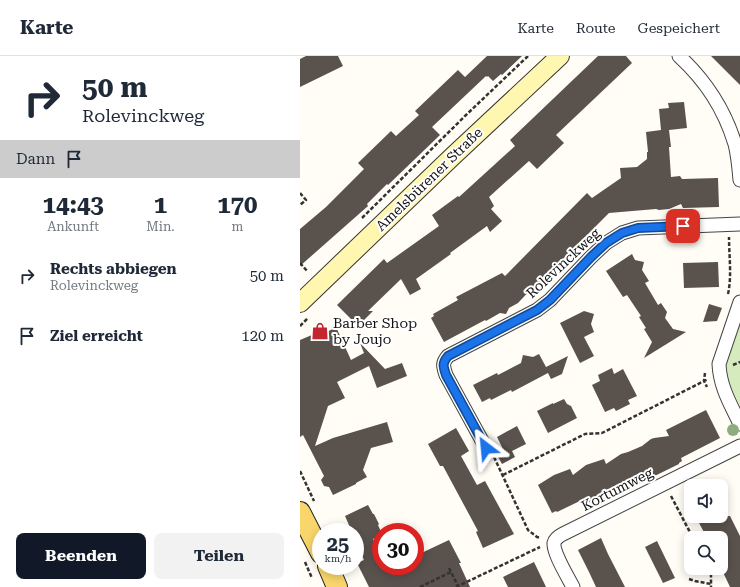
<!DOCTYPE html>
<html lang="de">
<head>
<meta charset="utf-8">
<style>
  body { margin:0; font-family:"Roboto Serif",serif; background:#f2f2f3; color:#1f2937; height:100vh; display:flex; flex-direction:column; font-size:15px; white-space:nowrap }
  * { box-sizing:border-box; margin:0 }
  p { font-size:13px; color:#747a83 }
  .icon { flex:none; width:22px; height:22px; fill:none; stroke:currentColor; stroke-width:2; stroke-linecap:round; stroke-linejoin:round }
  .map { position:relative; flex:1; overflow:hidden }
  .panel { display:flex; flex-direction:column; background:#fff; width:300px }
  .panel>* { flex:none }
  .guide { background:#fff; color:#1f2937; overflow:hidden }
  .buttons { position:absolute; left:384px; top:423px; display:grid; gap:8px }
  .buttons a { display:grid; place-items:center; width:44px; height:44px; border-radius:8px; background:#fff; box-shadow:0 2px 10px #0003; font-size:20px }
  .speed { position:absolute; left:12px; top:467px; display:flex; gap:8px; font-size:20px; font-weight:700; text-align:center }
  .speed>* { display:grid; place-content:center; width:52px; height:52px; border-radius:50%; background:#fff; box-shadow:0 2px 10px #0003; line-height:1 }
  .speed small { font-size:10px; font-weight:400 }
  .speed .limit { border:6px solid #d22; background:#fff; color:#111 }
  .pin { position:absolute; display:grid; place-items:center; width:34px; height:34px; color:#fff; margin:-17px; border-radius:8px; box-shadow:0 2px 6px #0006 }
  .me { position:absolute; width:44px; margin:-22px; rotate:331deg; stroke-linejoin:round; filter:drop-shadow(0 0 3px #0008) }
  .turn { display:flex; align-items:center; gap:14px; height:84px; padding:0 16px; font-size:18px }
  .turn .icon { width:52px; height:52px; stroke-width:2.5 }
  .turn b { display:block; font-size:28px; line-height:34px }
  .then { display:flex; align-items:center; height:38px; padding:0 16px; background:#0003; gap:8px; font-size:15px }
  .eta { display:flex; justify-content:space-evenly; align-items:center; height:68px; text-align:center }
  .eta b { font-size:24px; font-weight:700; line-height:28px }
  .button { display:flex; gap:8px; margin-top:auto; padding:8px 16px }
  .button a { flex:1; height:46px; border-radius:8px; background:#111827; color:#fff; font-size:16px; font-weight:700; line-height:46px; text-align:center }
  .button a+a { background:#f2f2f3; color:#1f2937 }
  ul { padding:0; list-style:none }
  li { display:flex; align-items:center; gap:12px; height:60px; padding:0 16px }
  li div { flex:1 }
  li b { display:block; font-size:15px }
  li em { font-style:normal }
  header { display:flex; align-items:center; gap:24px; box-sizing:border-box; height:56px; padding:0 20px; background:#fff; border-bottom:1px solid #e0e1e3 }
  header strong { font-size:19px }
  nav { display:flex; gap:22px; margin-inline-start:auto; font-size:14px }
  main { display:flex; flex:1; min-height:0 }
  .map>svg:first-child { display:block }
</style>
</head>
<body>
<header>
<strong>Karte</strong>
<nav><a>Karte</a><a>Route</a><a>Gespeichert</a></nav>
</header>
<main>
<section class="panel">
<div class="guide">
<div class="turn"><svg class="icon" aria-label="right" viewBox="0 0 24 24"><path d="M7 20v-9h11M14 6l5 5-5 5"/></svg><div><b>50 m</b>Rolevinckweg</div></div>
<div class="then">Dann<svg class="icon" aria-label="arrive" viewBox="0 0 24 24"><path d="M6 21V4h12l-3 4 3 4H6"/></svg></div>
</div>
<div class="eta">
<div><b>14:43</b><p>Ankunft</p></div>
<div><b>1</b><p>Min.</p></div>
<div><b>170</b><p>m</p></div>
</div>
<ul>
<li><svg class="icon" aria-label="right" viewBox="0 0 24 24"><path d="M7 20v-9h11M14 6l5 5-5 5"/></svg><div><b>Rechts abbiegen</b><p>Rolevinckweg</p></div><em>50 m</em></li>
<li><svg class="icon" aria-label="arrive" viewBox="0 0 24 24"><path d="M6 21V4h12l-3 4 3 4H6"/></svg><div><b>Ziel erreicht</b></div><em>120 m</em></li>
</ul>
<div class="button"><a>Beenden</a><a>Teilen</a></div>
</section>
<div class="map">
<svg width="440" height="531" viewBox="0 0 440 531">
  <rect width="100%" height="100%" fill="#fffdf5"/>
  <path fill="#d5ebbd" d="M 440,268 L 440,350 L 426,322 L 426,305 Z"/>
  <path fill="#5a524d" d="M 6,0 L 38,0 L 43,10 L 0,31 L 0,3 Z
    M 187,0 L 222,0 L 202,19 L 201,18 L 193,25 L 188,20 L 187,21 L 186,20 L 132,71 L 140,79 L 88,129 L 87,128 L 67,148 L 68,150 L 0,210 L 0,173 L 26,151 L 64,113 L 58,107 L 91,75 L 96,80 L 119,59 L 115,55 L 158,14 L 165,21 Z
    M 298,0 L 326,0 L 332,7 L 256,79 L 264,87 L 237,113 L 229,105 L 189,141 L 194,150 L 191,153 L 202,165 L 190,176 L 187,170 L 150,197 L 151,198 L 116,223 L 121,233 L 110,239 L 101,223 L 68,255 L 73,255 L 58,270 L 37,249 L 84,203 L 87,207 L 139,170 L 132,159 L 158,140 L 159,141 L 215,90 L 210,84 Z
    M 411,0 L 440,0 L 440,29 Z
    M 384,46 L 387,72 L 369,74 L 371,91 L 369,91 L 371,121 L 380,120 L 382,123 L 418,122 L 419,151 L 383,152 L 381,148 L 369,153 L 359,154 L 356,153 L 309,157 L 259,207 L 261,209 L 251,219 L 250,217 L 236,231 L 235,229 L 218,247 L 209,252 L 206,258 L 200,257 L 186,265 L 185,264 L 144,286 L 131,262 L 134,260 L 133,258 L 158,244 L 156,241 L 202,217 L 205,220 L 287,137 L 292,142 L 321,122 L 320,112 L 337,111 L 347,103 L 347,96 L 348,96 L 346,76 L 361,74 L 359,53 L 369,52 L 368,47 Z
    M 332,198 L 335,204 L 344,206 L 342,214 L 349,225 L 345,227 L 358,249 L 361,247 L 367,256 L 365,262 L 373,273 L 386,276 L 344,302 L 352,286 L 344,273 L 346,272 L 339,261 L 341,260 L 327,239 L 323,241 L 306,215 Z
    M 418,206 L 419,231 L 384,232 L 383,207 Z
    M 409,248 L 422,252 L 417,265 L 403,266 Z
    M 284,255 L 294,258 L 291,268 L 294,276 L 284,281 L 294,300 L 280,307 L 260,267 Z
    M 36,271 L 51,304 L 64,297 L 60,287 L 85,313 L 102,307 L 107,320 L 77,332 L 69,310 L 37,326 L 45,342 L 28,350 L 15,390 L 33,382 L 87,366 L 93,386 L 71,392 L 63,414 L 67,421 L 56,427 L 56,428 L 33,439 L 29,431 L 24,430 L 21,424 L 24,420 L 3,379 L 0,381 L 0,284 L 26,273 L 27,276 Z
    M 239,298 L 246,311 L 268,300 L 262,318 L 251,323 L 248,317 L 212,336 L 211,334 L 191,344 L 190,342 L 182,346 L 173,329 L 197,317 L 198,319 L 221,307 L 223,299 L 233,301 Z
    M 312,312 L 314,318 L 323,313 L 337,340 L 328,344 L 330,348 L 316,355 L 314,352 L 305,356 L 292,329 L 300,325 L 298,319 Z
    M 264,343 L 267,348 L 271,350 L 277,362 L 248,377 L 237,355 L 253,347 L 253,348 Z
    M 406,354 L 420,382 L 381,402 L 382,405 L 379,407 L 379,408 L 324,435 L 324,434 L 319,436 L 318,432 L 286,448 L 284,443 L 257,456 L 256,455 L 252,457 L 238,429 L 254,419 L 270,413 L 273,419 L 286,409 L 304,403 L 306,408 L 321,398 L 328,396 L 342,390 L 351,383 L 354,382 L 369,380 L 366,374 Z
    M 217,370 L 226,388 L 212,395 L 215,401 L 202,408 L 196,397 L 203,393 L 197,381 Z
    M 156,372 L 169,395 L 161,400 L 177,429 L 185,425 L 214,478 L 183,492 L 176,476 L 178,475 L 143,410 L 140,410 L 128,388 Z
    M 68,449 L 73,458 L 74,458 L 79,468 L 78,469 L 81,476 L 81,479 L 73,483 L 81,500 L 81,510 L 115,510 L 115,500 L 149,484 L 161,507 L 159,507 L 170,531 L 69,531 L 57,507 L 64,504 L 56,487 L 57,486 L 55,481 L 55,476 L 52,476 L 45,460 Z
    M 396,460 L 430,460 L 440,480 L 440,531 L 430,531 L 421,512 L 421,482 L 407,482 L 398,465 L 399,465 Z
    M 301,482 L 308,498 L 325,531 L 296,531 L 289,516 L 278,494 Z
    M 357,485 L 375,522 L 363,527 L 345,491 Z
    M 234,506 L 246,531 L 208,531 L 203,521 Z"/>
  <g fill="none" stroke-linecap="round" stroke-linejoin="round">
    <g stroke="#444" stroke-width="15">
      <path id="street" d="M 379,0 C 406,25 424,52 435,88 C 438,100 439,112 440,124
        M 440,246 L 419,308 C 420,331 430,347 440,368
        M 186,392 L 146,319 C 143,310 142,307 148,300 L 237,254 L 250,244 L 291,201 L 306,187 L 322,177 L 338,172 L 440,168
        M 273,531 C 268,521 253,497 254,487 C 255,483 259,480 263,478 L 440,390"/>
    </g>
    <g stroke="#333" stroke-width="20">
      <path id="secondary" d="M 0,247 L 153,100 L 260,0"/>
    </g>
    <g stroke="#222" stroke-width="22">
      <path id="primary" d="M 0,456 L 21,497
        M 28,510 L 37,531"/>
    </g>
    <path stroke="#333" stroke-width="2.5" stroke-dasharray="4 2" stroke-linecap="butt" d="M 0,137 L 6,144 L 0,149
      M 62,162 L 166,59 L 228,0
      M 0,207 L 8,216
      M 428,238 C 432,220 429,200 429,181
      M 0,270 L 8,262
      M 433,309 L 440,306
      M 405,317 L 404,325 L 407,331
      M 194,401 L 228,474 L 237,481 L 241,482
      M 0,415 L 14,445
      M 203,419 L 285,378 L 302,377 L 408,323
      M 371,440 L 393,482
      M 5,506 L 12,522
      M 149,512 L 158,530
      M 408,512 L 411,519 L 411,531
      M 389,523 L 395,525 L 411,528
      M 120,531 L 151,516
      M 156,531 L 240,491"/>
    <use href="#street" stroke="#fff" stroke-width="13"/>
    <use href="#secondary" stroke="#fff6b0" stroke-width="18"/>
    <use href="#primary" stroke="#f9d66b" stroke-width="20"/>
  </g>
  <circle fill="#8dad7f" cx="433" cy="374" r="6"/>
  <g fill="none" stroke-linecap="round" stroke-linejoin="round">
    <g stroke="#114b97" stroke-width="10">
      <path id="route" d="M 186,392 L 146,319 C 143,310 142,307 148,300 L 237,254 L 250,244 L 291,201 L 306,187 L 322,177 L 338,172 L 383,170"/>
    </g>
    <use href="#route" stroke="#1a73e8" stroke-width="7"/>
  </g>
  <defs>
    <g id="shop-bare" transform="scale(1.38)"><path d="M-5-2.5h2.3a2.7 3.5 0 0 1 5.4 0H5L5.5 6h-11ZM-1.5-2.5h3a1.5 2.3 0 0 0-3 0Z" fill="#c4262e" stroke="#fff" stroke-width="2.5" paint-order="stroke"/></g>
  </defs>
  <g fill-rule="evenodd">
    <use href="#shop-bare" x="20" y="275"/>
  </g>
  <g text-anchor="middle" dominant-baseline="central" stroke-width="4" stroke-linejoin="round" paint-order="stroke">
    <g font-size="14" fill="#111" stroke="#fff">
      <text transform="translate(129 123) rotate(-44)">Amelsbürener Straße</text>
      <text transform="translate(263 207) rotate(-43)">Rolevinckweg</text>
      <text transform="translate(317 433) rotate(-27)">Kortumweg</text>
    </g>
    <g font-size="14" fill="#111" stroke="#fff" text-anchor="start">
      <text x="33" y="267">Barber Shop<tspan x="33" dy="16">by Joujo</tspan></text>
    </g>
  </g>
</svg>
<div class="buttons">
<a><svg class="icon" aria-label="sound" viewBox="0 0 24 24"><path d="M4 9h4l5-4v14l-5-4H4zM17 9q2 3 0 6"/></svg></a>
<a><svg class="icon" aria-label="search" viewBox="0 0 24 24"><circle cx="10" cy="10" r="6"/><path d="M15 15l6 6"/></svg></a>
</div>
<div class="speed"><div>25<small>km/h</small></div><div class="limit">30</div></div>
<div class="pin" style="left:383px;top:170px;background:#d93025"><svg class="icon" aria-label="arrive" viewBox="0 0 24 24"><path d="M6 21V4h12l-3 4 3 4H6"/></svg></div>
<svg class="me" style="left:186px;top:392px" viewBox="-20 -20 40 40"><path d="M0-17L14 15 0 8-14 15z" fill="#1a73e8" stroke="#fff" stroke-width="4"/></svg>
</div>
</main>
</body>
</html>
